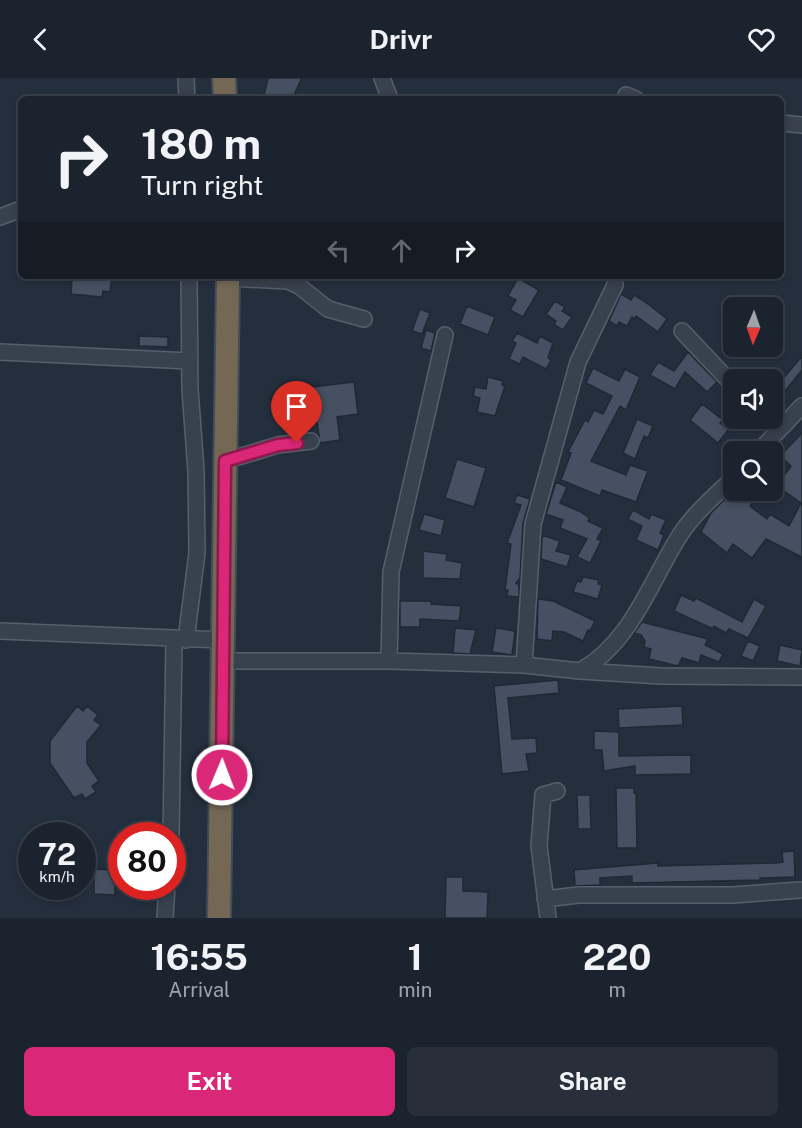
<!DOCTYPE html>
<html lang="en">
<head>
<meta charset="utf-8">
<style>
  body { margin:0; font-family:"Public Sans",sans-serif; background:#282f3a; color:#f1f3f6; height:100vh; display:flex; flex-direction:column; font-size:22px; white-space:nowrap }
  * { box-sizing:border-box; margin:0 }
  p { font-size:20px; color:#a0a4aa }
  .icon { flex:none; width:33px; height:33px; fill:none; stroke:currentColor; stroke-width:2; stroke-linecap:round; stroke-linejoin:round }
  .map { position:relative; height:840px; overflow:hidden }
  .details { display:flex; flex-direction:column; background:#1b232e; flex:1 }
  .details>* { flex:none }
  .hud { position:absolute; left:18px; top:18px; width:766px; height:183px; border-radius:9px; box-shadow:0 3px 9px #0003,0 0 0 2px #39404a; background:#1b232e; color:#f1f3f6; overflow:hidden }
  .needle { width:39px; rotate:182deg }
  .controls { position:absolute; left:723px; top:219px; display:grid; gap:12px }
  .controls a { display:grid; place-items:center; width:60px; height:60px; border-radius:9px; background:#1b232e; box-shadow:0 3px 9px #0003,0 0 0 2px #39404a; font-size:30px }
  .speed { position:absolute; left:18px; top:744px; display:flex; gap:12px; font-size:30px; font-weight:700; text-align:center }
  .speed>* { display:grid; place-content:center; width:78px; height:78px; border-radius:50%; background:#1b232e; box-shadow:0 3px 9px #0003,0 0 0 2px #39404a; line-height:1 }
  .speed small { font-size:15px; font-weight:400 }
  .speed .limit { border:9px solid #d22; background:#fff; color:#111 }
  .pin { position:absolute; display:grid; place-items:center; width:51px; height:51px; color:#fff; margin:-62px -26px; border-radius:50% 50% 50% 0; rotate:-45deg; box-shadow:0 0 6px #0007 }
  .pin .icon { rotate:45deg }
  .me { position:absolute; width:66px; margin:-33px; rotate:1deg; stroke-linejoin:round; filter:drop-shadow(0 0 4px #0008) }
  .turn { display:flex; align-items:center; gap:21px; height:126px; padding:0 24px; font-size:27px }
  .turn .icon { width:78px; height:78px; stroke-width:2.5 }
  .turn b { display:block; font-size:42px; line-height:51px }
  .lanes { display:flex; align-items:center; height:57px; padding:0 24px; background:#0003; justify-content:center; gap:30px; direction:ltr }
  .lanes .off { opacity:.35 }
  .eta { display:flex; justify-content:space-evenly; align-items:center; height:102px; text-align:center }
  .eta b { font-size:36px; font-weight:700; line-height:42px }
  .button { display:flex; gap:12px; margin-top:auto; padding:12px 24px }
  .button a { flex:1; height:69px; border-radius:9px; background:#db2777; color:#fff; font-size:24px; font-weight:700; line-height:69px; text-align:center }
  .button a+a { background:#282f3a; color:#f1f3f6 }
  header { display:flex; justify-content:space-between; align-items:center; height:78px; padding:0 24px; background:#1b232e; font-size:27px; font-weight:700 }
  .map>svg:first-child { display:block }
</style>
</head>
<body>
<header><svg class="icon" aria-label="back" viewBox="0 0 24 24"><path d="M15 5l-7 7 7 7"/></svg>Drivr<svg class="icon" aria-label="heart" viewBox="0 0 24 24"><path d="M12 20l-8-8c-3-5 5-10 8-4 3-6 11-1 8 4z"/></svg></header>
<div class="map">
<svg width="802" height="840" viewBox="0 0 802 840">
  <rect width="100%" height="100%" fill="#242f3e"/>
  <path fill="#455162" stroke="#1f2835" stroke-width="1.5" d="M 268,0 L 302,0 L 292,21 L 263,21 Z
    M 72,198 L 112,198 L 110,214 L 103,213 L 102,219 L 71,216 Z
    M 518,200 L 539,212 L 523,239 L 510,232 L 516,222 L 508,218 Z
    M 621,216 L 631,222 L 634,217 L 644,223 L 667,241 L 658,254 L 636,238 L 634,241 L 632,239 L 627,248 L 619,244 L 617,248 L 609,243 Z
    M 555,223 L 565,229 L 562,233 L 572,239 L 563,252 L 554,246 L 556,243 L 546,236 Z
    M 467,228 L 495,239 L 488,257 L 460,246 Z
    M 420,231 L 430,235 L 422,256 L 412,253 Z
    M 426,252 L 435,255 L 431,273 L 421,270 Z
    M 517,255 L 537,265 L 540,258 L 553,265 L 548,280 L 551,282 L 546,291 L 523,279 L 520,286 L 509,281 L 516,265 L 512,263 Z
    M 139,258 L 168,259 L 168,269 L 139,268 Z
    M 688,274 L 717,304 L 707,314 L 685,294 L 675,311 L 650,297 L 658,284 L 674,293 Z
    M 802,278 L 802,292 L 772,329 L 772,314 Z
    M 593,290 L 619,303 L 625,291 L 640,299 L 626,332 L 620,328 L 591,383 L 626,397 L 630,387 L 648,393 L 636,424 L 602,412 L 600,418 L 561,402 L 571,375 L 568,374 L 585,342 L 588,344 L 594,332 L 603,336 L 612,318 L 586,305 Z
    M 488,299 L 503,303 L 502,307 L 505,308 L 495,338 L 477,334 L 480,320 L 473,318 L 475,309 L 486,311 Z
    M 354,304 L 358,336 L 337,339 L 340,362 L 320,365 L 312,309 Z
    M 702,326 L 723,342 L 720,345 L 729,351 L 718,365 L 690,342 Z
    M 637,341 L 653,348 L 648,360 L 644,358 L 635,381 L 623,375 Z
    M 802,355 L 802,479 L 766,461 L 752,480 L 733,466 L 727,475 L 701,454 L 711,435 L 734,412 L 745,412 L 755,421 L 750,428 L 767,441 L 770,436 L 789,448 L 801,425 L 784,413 L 782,417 L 774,411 L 791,388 L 780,378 Z
    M 457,381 L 486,390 L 474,429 L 445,420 Z
    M 556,404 L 567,409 L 560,425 L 581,434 L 589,440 L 588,443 L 603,450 L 597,461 L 601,463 L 590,485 L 577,479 L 587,461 L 560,450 L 563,442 L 546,436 Z
    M 517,417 L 530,421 L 523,445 L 520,500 L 516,505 L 519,507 L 519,519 L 507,518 L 508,512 L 505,512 L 511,466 L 507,465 L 521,427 L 514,425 Z
    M 633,432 L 649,441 L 651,436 L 666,442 L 660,455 L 664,457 L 658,472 L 636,462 L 642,448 L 628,441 Z
    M 424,436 L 445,442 L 441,458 L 419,452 Z
    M 545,458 L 560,463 L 556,473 L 571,477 L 567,489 L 541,481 L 542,459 Z
    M 423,473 L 447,476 L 446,482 L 462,485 L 460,501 L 423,500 Z
    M 583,499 L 599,502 L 598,506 L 602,507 L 598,521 L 573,514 L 577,503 L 581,504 Z
    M 681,517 L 694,523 L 696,520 L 742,544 L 754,521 L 766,528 L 748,560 L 729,551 L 726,555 L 714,548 L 713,551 L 674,533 Z
    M 538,521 L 553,523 L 595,543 L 590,553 L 588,552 L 583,563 L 564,554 L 553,553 L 552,563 L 537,561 Z
    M 400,523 L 431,523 L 431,526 L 461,528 L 459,543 L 420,541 L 420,549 L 400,549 Z
    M 642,544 L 708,561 L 705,567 L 723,576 L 719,584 L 701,577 L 699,585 L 682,580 L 678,588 L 649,581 L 651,571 L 644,569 L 645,563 L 641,557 L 634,555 Z
    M 455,550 L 476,552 L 470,576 L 453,575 Z
    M 496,550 L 515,553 L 512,577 L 492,574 Z
    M 748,563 L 760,568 L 753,583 L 741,578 Z
    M 780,567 L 802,572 L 800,588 L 777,583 Z
    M 558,602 L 559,615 L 508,620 L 512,661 L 536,660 L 537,675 L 526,676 L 529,693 L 502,696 L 494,608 Z
    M 77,628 L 83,633 L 87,628 L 98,637 L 94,642 L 101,647 L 87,664 L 87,685 L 99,703 L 92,708 L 96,714 L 85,721 L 82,716 L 74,720 L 50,685 L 50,663 Z
    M 682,628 L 683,647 L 619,650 L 618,631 Z
    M 594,653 L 619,654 L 619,678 L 691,677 L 691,696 L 635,697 L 635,688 L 604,693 L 602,672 L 594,672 Z
    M 616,710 L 634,710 L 634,715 L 636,715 L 637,770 L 617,770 Z
    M 577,717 L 590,717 L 591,751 L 578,751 Z
    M 794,773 L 795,799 L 760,800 L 760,802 L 632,805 L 632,798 L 600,800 L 600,807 L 575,808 L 574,792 L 658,785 L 658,788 L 776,785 L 783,784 L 782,774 Z
    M 109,789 L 122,789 L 122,809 L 115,809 L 115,817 L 94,816 L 94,791 L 109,792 Z
    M 446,799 L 463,799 L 463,813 L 488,814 L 487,840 L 445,840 Z"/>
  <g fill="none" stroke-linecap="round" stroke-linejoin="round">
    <g stroke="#565f6c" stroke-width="18">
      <path id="minor" d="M 186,0 L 187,21
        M 382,0 L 390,21
        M 626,17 L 636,21
        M 782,45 L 802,47
        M 0,139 L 21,131
        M 228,200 L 288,203 L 299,208 L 328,231 L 364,241
        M 682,253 L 734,308
        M 0,274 L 190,283
        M 758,374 L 802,328
        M 225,383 L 278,367 L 311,363
        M 0,553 L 223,562
        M 186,562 L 197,475 L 196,393 L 190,311 L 189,198
        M 223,583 L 389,583 L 524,587 L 580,593 L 661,598 L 802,599
        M 389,583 L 391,494 L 445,257
        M 524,587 L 533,446 L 578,284 L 615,207
        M 580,593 C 631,565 650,504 680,457 C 694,435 716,417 734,399
        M 171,758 L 174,562
        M 545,821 L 578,817 L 733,817 L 800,812
        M 165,840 L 167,808
        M 548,840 L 539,768 L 543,717 L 557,713"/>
    </g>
    <g stroke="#434c59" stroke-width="26">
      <path id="highway" d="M 224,0 L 225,21
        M 219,840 L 228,198"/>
    </g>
    <use href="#minor" stroke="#38414e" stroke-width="15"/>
    <use href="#highway" stroke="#746855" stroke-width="22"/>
  </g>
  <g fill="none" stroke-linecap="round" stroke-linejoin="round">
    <g stroke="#8e194d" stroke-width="15">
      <path id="route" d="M 222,697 L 225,383 L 278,367 L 297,365"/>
    </g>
    <use href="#route" stroke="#db2777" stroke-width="10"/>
  </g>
</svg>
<div class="controls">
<a><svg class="needle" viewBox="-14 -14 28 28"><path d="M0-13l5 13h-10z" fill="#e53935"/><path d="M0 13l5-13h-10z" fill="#a0a4aa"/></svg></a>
<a><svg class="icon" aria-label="sound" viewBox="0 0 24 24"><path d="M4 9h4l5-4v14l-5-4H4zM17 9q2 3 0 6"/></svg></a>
<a><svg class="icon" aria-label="search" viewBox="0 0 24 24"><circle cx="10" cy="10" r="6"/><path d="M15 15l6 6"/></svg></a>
</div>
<div class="speed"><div>72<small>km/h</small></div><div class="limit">80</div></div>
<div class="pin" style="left:297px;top:365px;background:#d93025"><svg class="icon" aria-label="arrive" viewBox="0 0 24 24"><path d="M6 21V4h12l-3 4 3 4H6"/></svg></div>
<svg class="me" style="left:222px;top:697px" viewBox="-20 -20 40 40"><circle r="17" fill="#db2777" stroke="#fff" stroke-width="3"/><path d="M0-11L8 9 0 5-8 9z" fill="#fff"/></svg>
<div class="hud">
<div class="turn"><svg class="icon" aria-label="right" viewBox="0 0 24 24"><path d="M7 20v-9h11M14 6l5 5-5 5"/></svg><div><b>180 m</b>Turn right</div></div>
<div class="lanes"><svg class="icon off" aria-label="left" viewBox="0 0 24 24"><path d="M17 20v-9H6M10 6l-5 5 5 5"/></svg><svg class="icon off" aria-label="ahead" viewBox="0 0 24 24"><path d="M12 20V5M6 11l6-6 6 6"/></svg><svg class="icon" aria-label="right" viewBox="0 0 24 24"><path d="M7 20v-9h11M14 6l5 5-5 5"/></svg></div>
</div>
</div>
<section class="details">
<div class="eta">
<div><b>16:55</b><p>Arrival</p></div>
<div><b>1</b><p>min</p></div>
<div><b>220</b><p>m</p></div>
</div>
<div class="button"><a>Exit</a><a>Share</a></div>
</section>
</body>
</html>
